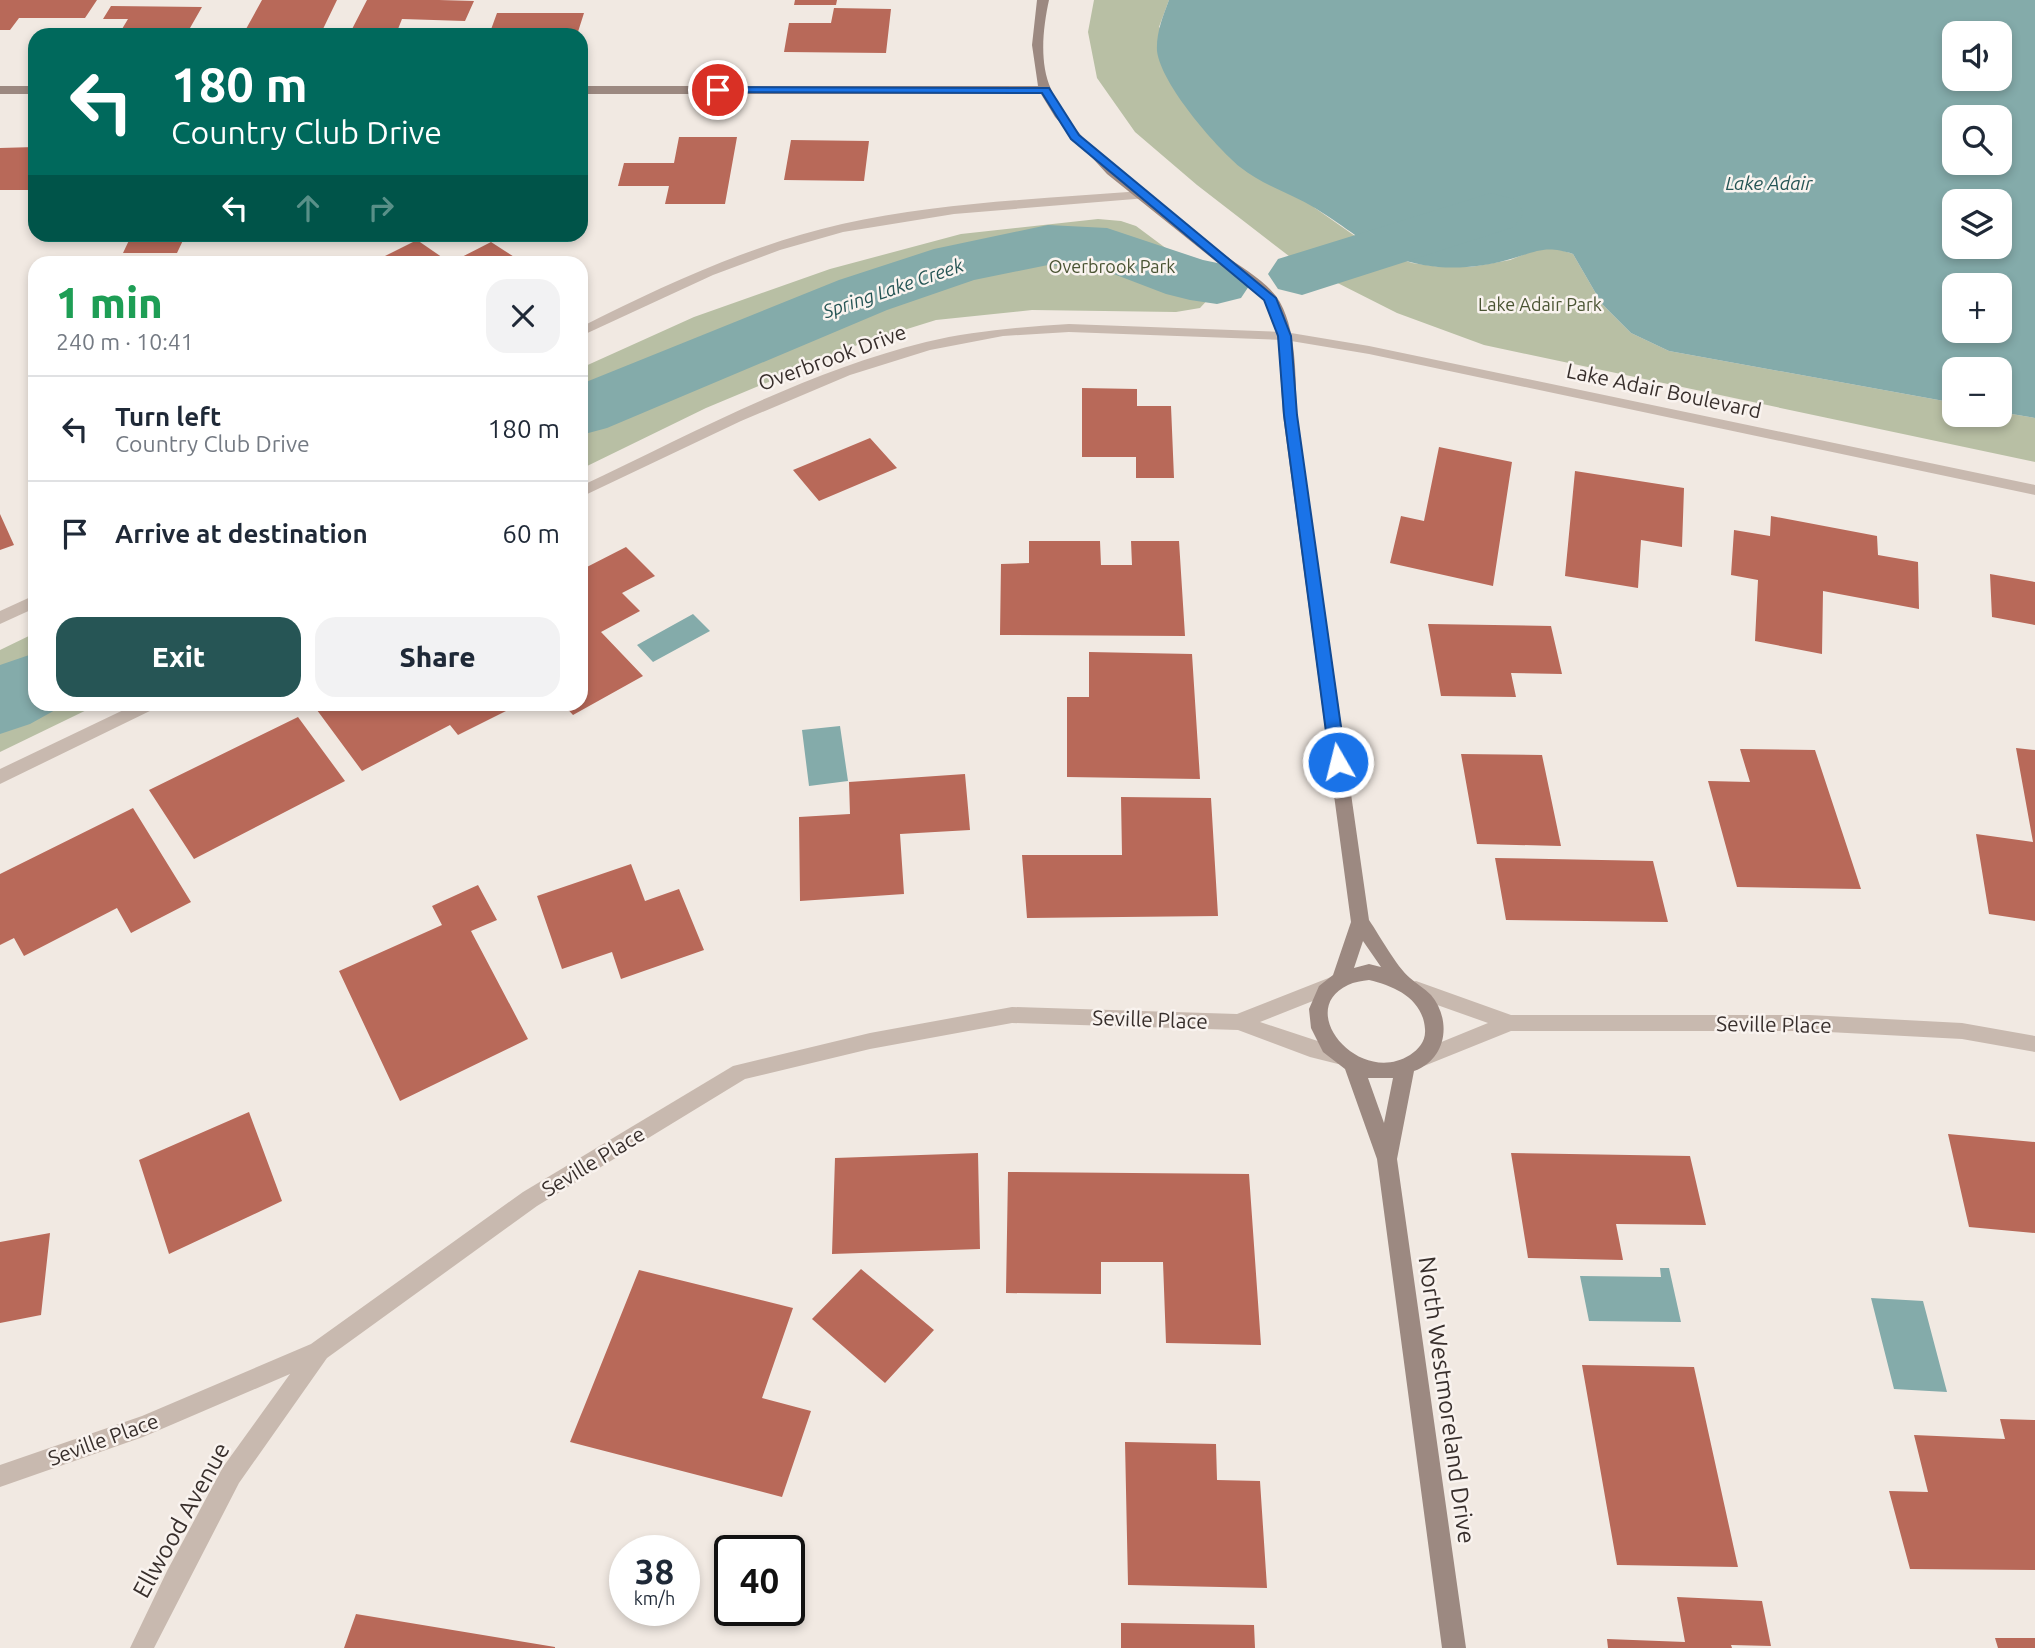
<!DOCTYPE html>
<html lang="en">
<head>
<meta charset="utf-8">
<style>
  body { margin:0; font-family:Ubuntu,sans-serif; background:#f2f2f3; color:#1f2937; height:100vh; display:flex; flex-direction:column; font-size:26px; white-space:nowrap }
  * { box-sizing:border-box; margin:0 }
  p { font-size:23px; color:#747a83 }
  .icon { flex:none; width:38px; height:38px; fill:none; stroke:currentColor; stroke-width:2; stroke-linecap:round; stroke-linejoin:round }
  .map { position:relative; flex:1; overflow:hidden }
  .panel { position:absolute; left:28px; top:256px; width:560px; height:455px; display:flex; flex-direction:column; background:#fff; border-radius:21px; box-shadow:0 4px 10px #0003 }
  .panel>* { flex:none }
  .hud { position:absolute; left:28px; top:28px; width:560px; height:214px; border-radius:21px; box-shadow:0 4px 10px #0003; background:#00695c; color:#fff; overflow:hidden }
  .controls { position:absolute; left:1942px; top:21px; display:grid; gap:14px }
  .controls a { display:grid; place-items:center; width:70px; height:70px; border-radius:14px; background:#fff; box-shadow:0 4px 10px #0003; font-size:35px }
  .speed { position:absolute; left:609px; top:1535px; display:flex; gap:14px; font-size:35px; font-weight:700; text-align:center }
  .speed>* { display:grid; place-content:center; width:91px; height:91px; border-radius:50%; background:#fff; box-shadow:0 4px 10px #0003; line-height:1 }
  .speed small { font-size:18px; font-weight:400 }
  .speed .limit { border:4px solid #111; border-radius:10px; background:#fff; color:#111 }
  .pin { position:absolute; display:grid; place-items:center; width:60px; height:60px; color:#fff; margin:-30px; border:4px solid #fff; border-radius:50%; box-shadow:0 2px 7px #0007 }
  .me { position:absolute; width:77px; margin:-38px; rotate:352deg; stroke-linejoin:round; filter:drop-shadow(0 0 5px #0008) }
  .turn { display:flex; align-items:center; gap:24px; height:147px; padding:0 28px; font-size:32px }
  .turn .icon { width:91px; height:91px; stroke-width:2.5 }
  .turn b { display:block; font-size:49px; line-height:60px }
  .lanes { display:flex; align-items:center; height:66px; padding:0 28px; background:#0003; justify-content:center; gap:35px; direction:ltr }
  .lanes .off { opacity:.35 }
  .round { display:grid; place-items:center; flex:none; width:74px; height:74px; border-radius:21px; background:#f2f2f3 }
  .headline { display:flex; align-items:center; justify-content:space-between; height:119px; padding:0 28px }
  h1 { font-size:42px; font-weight:800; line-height:52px; color:#1e9e55 }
  .primary-button { display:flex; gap:14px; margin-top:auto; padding:14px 28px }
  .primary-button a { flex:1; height:80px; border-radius:21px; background:#265555; color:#fff; font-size:28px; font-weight:800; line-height:80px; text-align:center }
  .primary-button a+a { background:#f2f2f3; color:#1f2937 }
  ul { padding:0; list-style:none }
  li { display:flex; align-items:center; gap:21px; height:105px; padding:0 28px; border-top:2px solid #e0e1e3 }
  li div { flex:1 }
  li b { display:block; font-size:26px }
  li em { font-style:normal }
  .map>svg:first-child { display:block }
</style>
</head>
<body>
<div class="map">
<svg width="2035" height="1648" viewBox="0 0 2035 1648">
  <rect width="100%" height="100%" fill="#f1e9e2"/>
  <path fill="#b8bfa4" d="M 1094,0 L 1169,0 L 1159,27 L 1315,208 L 1375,250 L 1412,263 L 1440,267 L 1471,267 L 1510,260 L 1535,250 L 1555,248 L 1573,254 L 1602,304 L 1631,333 L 1669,351 L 1955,403 L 1955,415 L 2000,415 L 2000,412 L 2035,418 L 2035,462 L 1484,345 L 1397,313 L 1298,263 L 1197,185 L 1135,132 L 1097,78 L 1088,32 Z
    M 1098,219 L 1121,221 L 1136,226 L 1206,278 L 1212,295 L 1200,308 L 1176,312 L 1032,310 L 936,320 L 862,343 L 706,408 L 581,469 L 581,368 L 694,317 L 830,269 L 961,234 Z
    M 35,633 L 35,704 L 99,704 L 0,752 L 0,650 Z"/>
  <path fill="#84abaa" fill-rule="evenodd" d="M 1169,0 L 2035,0 L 2035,418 L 2000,412 L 2000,369 L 1955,369 L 1955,403 L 1669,351 L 1631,333 L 1602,304 L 1573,254 C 1543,244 1535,253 1507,260 C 1485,266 1462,269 1438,267 C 1380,261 1362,237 1315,208 C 1292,194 1262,185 1240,167 C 1215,146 1161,84 1157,51 C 1156,33 1163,16 1169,0 ZM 1955,33 L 2000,33 L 2000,79 L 1955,79 ZM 1955,117 L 2000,117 L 2000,163 L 1955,163 ZM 1955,201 L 2000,201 L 2000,247 L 1955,247 ZM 1955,285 L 2000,285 L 2000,331 L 1955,331 Z
    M 693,614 L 710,631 L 653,662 L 637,645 Z
    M 840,726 L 848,781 L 809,786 L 802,730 Z
    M 1660,1268 L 1669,1268 L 1681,1322 L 1589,1321 L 1580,1276 L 1661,1277 Z
    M 1871,1298 L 1923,1301 L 1947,1392 L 1894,1389 Z"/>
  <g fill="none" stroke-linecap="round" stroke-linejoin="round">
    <path fill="#84abaa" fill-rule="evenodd" d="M 1491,193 L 1514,199 L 1524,213 L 1514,227 L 1302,295 L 1278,289 L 1268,274 L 1278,259 Z
      M 1048,225 L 1107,228 L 1203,260 L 1241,268 L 1251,283 L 1241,298 L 1217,304 L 1190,300 L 1166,294 L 1098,268 L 1048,265 L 974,280 L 887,310 L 607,428 L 581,435 L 581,384 L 839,280 L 934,249 Z
      M 35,653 L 35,704 L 66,704 L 30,724 L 0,734 L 0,665 Z"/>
  </g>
  <path fill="#b86959" d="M 0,0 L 97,0 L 85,18 L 19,18 L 10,30 L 0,30 Z
    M 262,0 L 337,0 L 323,29 L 246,29 Z
    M 367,0 L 439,0 L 474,1 L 465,21 L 402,19 L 396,34 L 350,33 Z
    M 795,0 L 837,0 L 836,5 L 794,5 Z
    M 111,6 L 202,7 L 186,35 L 119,34 L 128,19 L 103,19 Z
    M 834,8 L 891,9 L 886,53 L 784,52 L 789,23 L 831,23 Z
    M 497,13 L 584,13 L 577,35 L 489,35 Z
    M 679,137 L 737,137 L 725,204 L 665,204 L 669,186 L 618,186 L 624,163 L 674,163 Z
    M 791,140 L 869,141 L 864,181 L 784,180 Z
    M 35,147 L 35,190 L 0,190 L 0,148 Z
    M 132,234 L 186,234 L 177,253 L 123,253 Z
    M 417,240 L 449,262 L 373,262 Z
    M 491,242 L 522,262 L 452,262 Z
    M 1082,388 L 1137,389 L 1137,406 L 1171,406 L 1174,478 L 1136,478 L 1136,457 L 1082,457 Z
    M 870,438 L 897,468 L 819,501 L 793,470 Z
    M 1439,447 L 1512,462 L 1493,586 L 1390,563 L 1401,516 L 1424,521 Z
    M 1575,471 L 1684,488 L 1682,547 L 1641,540 L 1638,588 L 1565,576 Z
    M 0,514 L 14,545 L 0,550 Z
    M 1771,516 L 1877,536 L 1878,555 L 1918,562 L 1919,609 L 1823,591 L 1822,654 L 1755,641 L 1758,580 L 1731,575 L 1734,530 L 1770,536 Z
    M 1029,541 L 1100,541 L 1101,565 L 1132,565 L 1131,541 L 1179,541 L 1185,636 L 1000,635 L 1001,564 L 1029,563 Z
    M 626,547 L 655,576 L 622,593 L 640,611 L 601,632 L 643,676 L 573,715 L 563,704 L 581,704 L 581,570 Z
    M 1990,574 L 2035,582 L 2035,625 L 1992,617 Z
    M 1428,624 L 1551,626 L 1562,674 L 1511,673 L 1516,697 L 1441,696 Z
    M 1089,652 L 1192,654 L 1200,779 L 1067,777 L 1067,697 L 1089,697 Z
    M 320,704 L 520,704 L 458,735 L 450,725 L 362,771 L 314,706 Z
    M 298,717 L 345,781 L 194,859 L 149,790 Z
    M 2016,748 L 2035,750 L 2035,921 L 1989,914 L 1976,834 L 2033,842 Z
    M 1740,749 L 1815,750 L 1861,889 L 1737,887 L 1708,781 L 1750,782 Z
    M 1461,754 L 1542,755 L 1561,846 L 1477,844 Z
    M 965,774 L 970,830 L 900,834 L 904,894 L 800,901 L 799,817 L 850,814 L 849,782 Z
    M 1121,797 L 1211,798 L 1218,916 L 1027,918 L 1022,855 L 1122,855 Z
    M 133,808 L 191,902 L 131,933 L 117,908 L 24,956 L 14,938 L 0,945 L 0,874 Z
    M 1495,858 L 1653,861 L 1668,922 L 1506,920 Z
    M 631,864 L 645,901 L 679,889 L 704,950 L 621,979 L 612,952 L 562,969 L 537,896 Z
    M 478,885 L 497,920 L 471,931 L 528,1039 L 400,1101 L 339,971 L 442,925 L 432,906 Z
    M 249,1112 L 282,1201 L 169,1254 L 139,1160 Z
    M 1948,1134 L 2035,1142 L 2035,1233 L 1969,1227 Z
    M 978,1153 L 980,1249 L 832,1254 L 835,1158 Z
    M 1511,1153 L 1690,1156 L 1706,1225 L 1616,1224 L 1623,1260 L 1528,1258 Z
    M 1008,1172 L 1249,1174 L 1261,1345 L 1166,1343 L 1163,1262 L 1101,1262 L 1101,1294 L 1006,1293 Z
    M 50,1233 L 41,1315 L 0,1323 L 0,1242 Z
    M 861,1269 L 934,1330 L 885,1383 L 812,1319 Z
    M 639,1270 L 793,1308 L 762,1398 L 811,1411 L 782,1497 L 570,1442 Z
    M 1582,1365 L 1694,1367 L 1738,1567 L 1617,1565 Z
    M 2000,1419 L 2035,1420 L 2035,1570 L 1910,1569 L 1889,1491 L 1928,1492 L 1914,1435 L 2005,1439 Z
    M 1125,1442 L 1216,1444 L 1217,1480 L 1260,1481 L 1267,1588 L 1128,1585 Z
    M 1677,1597 L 1762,1601 L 1771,1646 L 1731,1645 L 1732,1648 L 1608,1648 L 1607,1639 L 1685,1642 Z
    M 356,1614 L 555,1647 L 555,1648 L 344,1648 Z
    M 1121,1623 L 1254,1625 L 1255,1648 L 1121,1648 Z
    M 1995,1638 L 2035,1638 L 2035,1648 L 1998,1648 Z"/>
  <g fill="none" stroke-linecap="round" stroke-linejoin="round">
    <path fill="#c8b9af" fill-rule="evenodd" d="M 1142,191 L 1147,192 L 1147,198 L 954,214 L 843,232 L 780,250 L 713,275 L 581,336 L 581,327 C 664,285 750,245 842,224 C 940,202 1042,199 1142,191 Z
      M 1069,324 L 1285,332 L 1369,346 L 2035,485 L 2035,495 L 1369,354 L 1285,340 L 1069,332 L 1003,336 L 930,350 L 850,375 L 741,421 L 581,497 L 581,486 C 693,433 805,372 926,342 C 973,331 1021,327 1069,324 Z
      M 35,595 L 35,608 L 0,624 L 0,611 Z
      M 136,704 L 158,704 L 156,708 L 0,784 L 0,769 Z
      M 1331,977 L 1338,979 L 1340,985 L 1338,991 L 1260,1022 L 1345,1050 L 1348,1056 L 1345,1062 L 1338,1064 L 1310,1057 L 1238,1030 L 1012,1023 L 870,1049 L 745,1079 L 537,1206 L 327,1358 L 239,1483 L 154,1648 L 130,1648 L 167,1571 L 223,1467 L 290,1374 L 143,1437 L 0,1487 L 0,1465 L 142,1416 L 311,1344 L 523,1192 L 733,1066 L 870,1033 L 1012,1007 L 1237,1014 Z
      M 1416,981 L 1511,1015 L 1809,1015 L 1962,1023 L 2035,1036 L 2035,1052 L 1962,1039 L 1809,1031 L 1511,1031 L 1419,1068 L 1412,1066 L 1409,1060 L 1412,1054 L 1488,1023 L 1409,995 L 1407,989 L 1409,983 Z"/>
    <path fill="#9c8981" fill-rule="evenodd" d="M 1037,0 L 1049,0 C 1043,28 1039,62 1051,89 C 1077,152 1169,212 1222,253 C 1239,266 1263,279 1276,296 C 1298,327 1295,379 1297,415 L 1369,920 C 1380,936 1396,966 1410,978 C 1417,984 1424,988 1431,995 C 1452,1020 1447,1059 1414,1071 L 1397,1159 L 1466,1648 L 1442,1648 L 1377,1159 L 1345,1069 L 1323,1052 L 1311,1028 L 1309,1009 L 1319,986 L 1333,975 L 1351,922 L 1283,415 L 1278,336 L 1264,300 L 1107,174 L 1055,117 L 1041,94 L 581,94 L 581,86 L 1038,86 L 1032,45 ZM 1363,941 L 1381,967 L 1369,964 L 1354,968 ZM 1369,980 C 1395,986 1423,999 1425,1029 C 1426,1041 1419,1049 1410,1055 C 1359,1087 1294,1010 1348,985 C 1354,982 1362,981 1369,980 ZM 1368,1078 L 1393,1078 L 1384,1123 Z
      M 0,86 L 35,86 L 35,94 L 0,94 Z"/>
  </g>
  <path fill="#1a73e8" stroke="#114b97" stroke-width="2" d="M 718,87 L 1049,88 L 1079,135 L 1276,298 L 1291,336 L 1297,415 L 1346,762 L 1344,766 L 1338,768 L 1330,762 L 1284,415 L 1278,336 L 1264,300 L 1071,139 L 1042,93 L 714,92 L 713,90 Z"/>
  <g text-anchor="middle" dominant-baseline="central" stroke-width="5" stroke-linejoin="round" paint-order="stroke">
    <g font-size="18" fill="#4a5433" stroke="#f9f3ef">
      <text x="1112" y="266">Overbrook Park</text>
      <text x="1540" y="304">Lake Adair Park</text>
    </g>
    <g font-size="19" font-style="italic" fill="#265555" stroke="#f9f3ef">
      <text x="1769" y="183">Lake Adair</text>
      <text transform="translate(893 288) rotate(-19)">Spring Lake Creek</text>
    </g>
    <g font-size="21" fill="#382f2c" stroke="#f9f3ef">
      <text transform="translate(832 357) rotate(-20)">Overbrook Drive</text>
      <text transform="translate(1664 390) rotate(12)">Lake Adair Boulevard</text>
      <text transform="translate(1150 1019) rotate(2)">Seville Place</text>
      <text transform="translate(1774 1024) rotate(1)">Seville Place</text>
      <text transform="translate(593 1161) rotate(-31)">Seville Place</text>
      <text transform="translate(103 1439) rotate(-20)">Seville Place</text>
    </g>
    <g font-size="24" fill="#382f2c" stroke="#f9f3ef">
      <text transform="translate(1447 1400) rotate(82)">North Westmoreland Drive</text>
      <text transform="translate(181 1520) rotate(-61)">Ellwood Avenue</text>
    </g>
  </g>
</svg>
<div class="controls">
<a><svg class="icon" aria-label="sound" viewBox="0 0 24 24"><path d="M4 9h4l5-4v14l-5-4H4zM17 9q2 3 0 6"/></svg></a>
<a><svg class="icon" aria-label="search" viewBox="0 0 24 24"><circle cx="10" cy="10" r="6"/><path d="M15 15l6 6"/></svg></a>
<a><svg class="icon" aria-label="layers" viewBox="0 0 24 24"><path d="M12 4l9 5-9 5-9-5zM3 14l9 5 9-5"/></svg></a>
<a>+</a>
<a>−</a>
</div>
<div class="speed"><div>38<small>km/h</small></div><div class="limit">40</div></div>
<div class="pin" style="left:718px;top:90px;background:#d93025"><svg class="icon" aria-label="arrive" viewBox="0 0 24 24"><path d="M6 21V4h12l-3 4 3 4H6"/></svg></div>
<svg class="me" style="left:1338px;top:762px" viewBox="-20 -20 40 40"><circle r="17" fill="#1a73e8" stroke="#fff" stroke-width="3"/><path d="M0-11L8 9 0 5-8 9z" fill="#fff"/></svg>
<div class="hud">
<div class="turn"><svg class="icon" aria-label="left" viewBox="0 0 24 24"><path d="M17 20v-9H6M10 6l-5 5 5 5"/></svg><div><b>180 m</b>Country Club Drive</div></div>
<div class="lanes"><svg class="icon" aria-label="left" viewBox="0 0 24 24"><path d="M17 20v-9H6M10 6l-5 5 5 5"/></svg><svg class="icon off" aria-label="ahead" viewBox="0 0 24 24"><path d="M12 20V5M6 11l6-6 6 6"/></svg><svg class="icon off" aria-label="right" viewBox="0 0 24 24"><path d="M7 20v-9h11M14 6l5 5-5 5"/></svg></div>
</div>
<section class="panel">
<div class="headline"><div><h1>1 min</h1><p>240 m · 10:41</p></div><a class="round"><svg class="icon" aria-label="close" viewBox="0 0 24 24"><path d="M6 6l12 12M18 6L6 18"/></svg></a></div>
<ul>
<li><svg class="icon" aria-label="left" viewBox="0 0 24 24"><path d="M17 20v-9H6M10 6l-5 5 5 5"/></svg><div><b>Turn left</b><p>Country Club Drive</p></div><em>180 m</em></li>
<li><svg class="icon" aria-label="arrive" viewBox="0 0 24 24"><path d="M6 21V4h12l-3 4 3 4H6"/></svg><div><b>Arrive at destination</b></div><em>60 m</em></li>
</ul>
<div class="primary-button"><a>Exit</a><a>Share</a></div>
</section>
</div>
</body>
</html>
